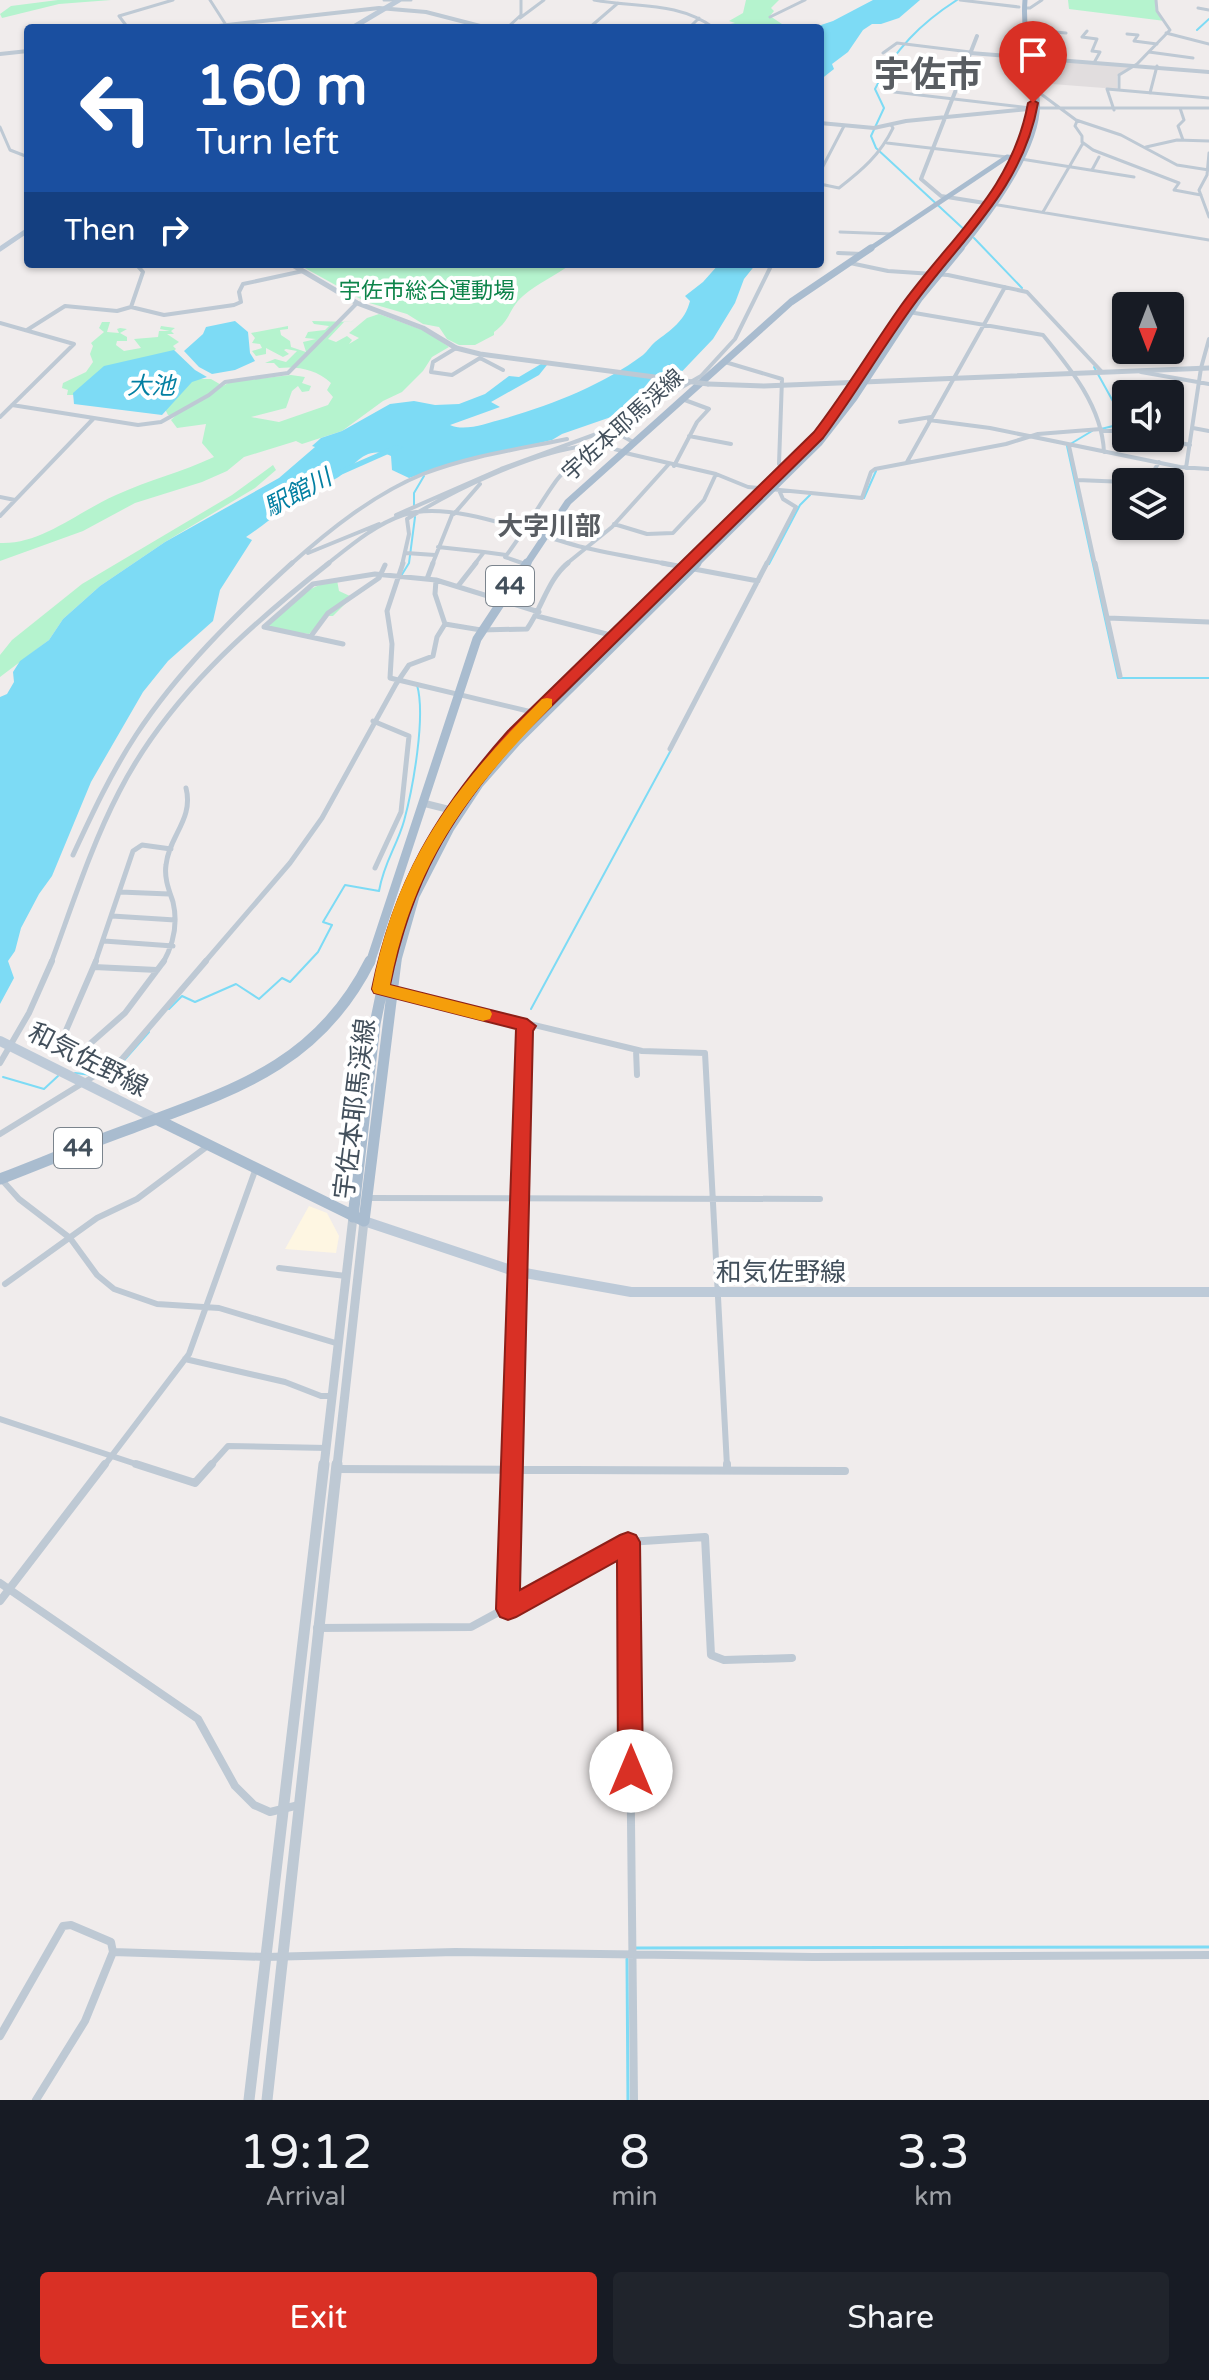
<!DOCTYPE html>
<html lang="en">
<head>
<meta charset="utf-8">
<style>
  body { margin:0; font-family:"Varela Round","Noto Sans JP",sans-serif; background:#20242c; color:#f1f3f6; height:100vh; display:flex; flex-direction:column; font-size:30px; white-space:nowrap }
  * { box-sizing:border-box; margin:0 }
  p { font-size:26px; color:#9ea1a6 }
  .icon { flex:none; width:44px; height:44px; fill:none; stroke:currentColor; stroke-width:2; stroke-linecap:round; stroke-linejoin:round }
  .map { position:relative; height:2100px; overflow:hidden }
  .drawer { display:flex; flex-direction:column; background:#171b24; flex:1 }
  .drawer>* { flex:none }
  .guide { position:absolute; left:24px; top:24px; width:800px; height:244px; border-radius:8px; box-shadow:0 2px 6px #0004; background:#1a4fa0; color:#fff; overflow:hidden }
  .needle { width:52px; rotate:180deg }
  .tools { position:absolute; left:1112px; top:292px; display:grid; gap:16px }
  .tools a { display:grid; place-items:center; width:72px; height:72px; border-radius:8px; background:#171b24; box-shadow:0 2px 6px #0004; font-size:40px }
  .pin { position:absolute; display:grid; place-items:center; width:68px; height:68px; color:#fff; margin:-82px -34px; border-radius:50% 50% 50% 0; rotate:-45deg; box-shadow:0 0 8px #0007 }
  .pin .icon { rotate:45deg }
  .me { position:absolute; width:88px; margin:-44px; rotate:0deg; stroke-linejoin:round; filter:drop-shadow(0 0 6px #0008) }
  .turn { display:flex; align-items:center; gap:28px; height:168px; padding:0 40px; font-size:36px }
  .turn .icon { width:104px; height:104px; stroke-width:2.5 }
  .turn b { display:block; font-size:56px; line-height:68px }
  .then { display:flex; align-items:center; height:76px; padding:0 40px; background:#0003; gap:16px; font-size:30px }
  .eta { display:flex; justify-content:space-evenly; align-items:center; height:136px; text-align:center }
  .eta b { font-size:48px; font-weight:600; line-height:56px }
  .action { display:flex; gap:16px; margin-top:auto; padding:16px 40px }
  .action a { flex:1; height:92px; border-radius:8px; background:#d93025; color:#fff; font-size:32px; font-weight:600; line-height:92px; text-align:center }
  .action a+a { background:#20242c; color:#f1f3f6 }
  .map>svg:first-child { display:block }
</style>
</head>
<body>
<div class="map">
<svg width="1209" height="2100" viewBox="0 0 1209 2100">
  <rect width="100%" height="100%" fill="#f0ecec"/>
  <path fill="#fef6e2" d="M 309,1206 L 327,1213 L 339,1236 L 336,1253 L 285,1249 Z"/>
  <path fill="#e1ddde" d="M 1053,62 L 1092,63 L 1131,66 L 1117,76 L 1117,89 L 1052,84 Z"/>
  <path fill="#b5f3ce" d="M 58,0 L 111,0 L 59,4 L 2,18 L 0,14 L 11,6 Z
    M 746,0 L 779,0 L 771,8 L 774,11 L 770,16 L 788,28 L 717,27 L 735,23 L 729,21 L 743,13 Z
    M 1068,0 L 1155,0 L 1156,10 L 1165,21 L 1069,9 Z
    M 309,264 L 433,264 L 439,268 L 466,268 L 441,264 L 571,264 C 557,275 538,283 523,296 C 508,309 512,319 494,332 L 494,335 L 475,345 L 459,345 L 447,339 L 439,327 L 423,324 L 407,314 L 366,302 L 303,267 Z
    M 379,314 L 428,332 L 449,347 L 432,357 L 423,371 L 402,392 L 383,401 L 342,431 L 302,444 L 296,441 L 244,457 L 227,471 L 202,482 L 135,503 L 83,531 L 0,561 L 0,543 C 41,545 79,511 116,495 C 149,480 182,472 214,457 L 202,443 L 206,424 L 177,428 L 171,420 L 176,415 L 168,415 L 165,409 L 193,379 L 211,379 L 223,386 L 230,382 L 291,375 L 305,377 L 302,383 L 311,386 L 309,391 L 302,392 L 298,386 L 292,391 L 286,408 L 251,417 L 279,422 L 328,405 L 333,397 L 327,390 L 331,383 C 316,369 297,366 279,368 L 274,363 L 265,363 L 275,359 L 286,362 L 297,351 L 286,349 L 284,350 L 289,354 L 283,357 L 266,348 L 266,354 L 256,356 L 252,351 L 262,348 L 260,344 L 252,343 L 255,338 L 251,333 L 288,326 L 288,329 L 280,330 L 281,335 L 290,341 L 291,347 L 306,352 L 303,342 L 316,339 L 305,338 L 308,332 L 325,330 L 329,326 L 314,324 L 312,321 L 355,322 L 344,322 L 328,339 L 336,342 L 347,336 L 352,340 L 349,344 L 359,338 L 349,333 L 367,318 Z
    M 102,322 L 110,322 L 107,332 L 119,333 L 117,329 L 120,328 L 127,329 L 120,333 L 127,337 L 127,341 L 117,341 L 116,345 L 124,351 L 141,348 L 134,339 L 158,337 L 159,331 L 170,331 L 160,329 L 161,326 L 175,328 L 171,331 L 174,334 L 167,334 L 179,342 L 173,346 L 176,349 L 171,353 L 75,395 L 67,395 L 68,390 L 62,388 L 63,383 L 86,372 L 93,362 L 90,354 L 93,346 L 91,343 L 104,332 L 99,328 Z
    M 273,465 L 276,470 L 255,488 L 165,542 L 100,586 L 63,619 L 49,640 L 0,677 L 0,655 L 12,640 L 82,584 L 232,495 Z
    M 337,580 L 339,591 L 352,597 L 333,616 L 328,616 L 309,634 L 267,628 C 288,602 305,587 337,580 Z"/>
  <path fill="#7ddbf5" d="M 873,0 L 920,0 L 899,18 L 881,24 L 872,24 L 863,30 L 848,52 L 832,64 L 834,69 L 820,80 L 820,28 L 812,28 L 833,21 Z
    M 719,264 L 756,264 L 744,279 L 735,303 L 713,339 L 671,383 L 611,417 L 562,434 L 552,440 L 452,464 L 409,478 L 392,470 L 391,456 C 364,444 355,467 337,478 C 326,484 314,489 303,496 C 283,508 266,524 246,537 L 252,540 L 220,590 L 213,621 L 168,661 L 143,692 L 91,782 L 52,876 L 39,894 L 21,928 L 15,951 L 8,961 L 14,978 L 0,1004 L 0,697 L 7,694 L 14,682 L 13,672 L 20,661 L 49,640 L 63,619 L 100,586 L 165,542 L 279,478 L 315,447 L 312,446 L 321,438 L 342,431 L 390,404 L 414,401 L 435,405 L 459,404 L 485,394 L 509,376 L 519,377 L 541,364 L 547,365 L 539,375 L 491,402 L 500,407 L 450,425 C 465,432 487,423 503,419 C 551,405 603,385 643,355 C 648,351 650,346 655,342 C 671,330 685,321 690,301 L 685,296 L 703,282 Z
    M 235,321 L 248,332 L 250,353 L 255,361 L 235,370 L 212,374 L 199,367 L 184,351 L 203,334 L 206,327 Z
    M 174,350 L 195,370 L 207,377 L 192,382 L 162,415 L 74,404 L 73,393 L 104,366 Z"/>
  <g fill="none" stroke-linecap="round" stroke-linejoin="round">
    <path stroke="#7ddbf5" stroke-width="2" d="M 957,0 C 921,23 894,50 875,89 L 884,108 L 871,136 L 876,148 L 969,234
      M 1197,30 L 1209,19
      M 974,238 L 1022,288
      M 1094,367 L 1125,423 L 1101,429
      M 1092,431 L 1067,446 L 1118,678 L 1209,678
      M 864,498 L 876,471
      M 414,507 L 414,493 L 424,476
      M 769,564 L 800,505 L 810,495
      M 401,576 L 409,563 L 415,517
      M 169,1009 L 182,996 L 195,1002 L 236,984 L 259,999 L 282,978 L 290,982 L 318,952 L 332,925 L 323,922 L 345,885 L 379,891 C 384,862 397,846 404,821 C 413,788 426,716 417,685
      M 531,1009 L 671,750
      M 75,1073 L 92,1075
      M 99,1076 L 119,1066 L 149,1032
      M 3,1077 L 44,1089 L 58,1076"/>
    <path stroke="#7ddbf5" stroke-width="3" d="M 634,1948 L 1209,1947
      M 627,1959 L 628,2100"/>
    <path fill="#7ddbf5" fill-rule="evenodd" d="M 396,445 L 404,447 L 334,478 L 325,476 Z"/>
    <path stroke="#bec9d4" stroke-width="3" d="M 210,0 L 226,25
      M 384,0 L 411,0
      M 594,0 C 636,8 677,1 714,28
      M 960,0 L 1019,7
      M 1024,8 L 1030,8 L 1042,0
      M 1198,8 L 1209,10
      M 770,17 L 805,0
      M 520,18 L 544,0
      M 128,28 L 119,16 L 173,0
      M 507,28 L 521,15 L 521,0
      M 589,28 L 618,3
      M 689,28 L 699,18
      M 1024,29 L 1066,33
      M 1087,31 L 1082,37 L 1097,39 L 1092,51 L 1100,52 L 1095,61
      M 1166,33 L 1209,44
      M 1127,34 L 1138,35 L 1134,41 L 1157,44
      M 1149,52 L 1193,58
      M 883,53 L 897,43 L 970,52
      M 1119,90 L 1119,75 L 1137,64 L 1170,30 L 1157,11 L 1156,0
      M 1037,91 L 1076,120 L 1121,135 L 1177,165 L 1209,170
      M 894,92 L 1030,108
      M 1150,93 L 1157,66
      M 1038,108 L 1209,108
      M 1180,108 L 1184,120 L 1178,126 L 1183,140
      M 1114,110 L 1107,89 L 1209,98
      M 1077,121 L 1075,126 L 1082,136 L 1082,142 L 1093,150 L 1179,183 L 1174,190 L 1201,195
      M 0,127 L 10,150 L 28,157
      M 887,143 L 1007,157
      M 1146,147 L 1177,140 L 1209,141
      M 1209,153 L 1207,175 L 1199,190 L 1209,217
      M 1021,159 L 1134,177
      M 1092,170 L 1099,157
      M 820,172 L 844,126
      M 820,184 L 839,188 C 862,170 880,155 893,128 L 891,125
      M 992,204 L 1209,240
      M 1043,212 L 1083,143
      M 840,232 L 893,234"/>
    <path stroke="#bec9d4" stroke-width="4" d="M 838,253 L 863,254
      M 850,263 L 888,271 L 948,275 L 1027,292 L 1102,372
      M 131,307 L 143,272 L 136,264
      M 909,312 L 1043,335 C 1071,369 1102,407 1104,452
      M 0,323 L 74,344 L 0,417
      M 27,330 L 65,306 L 117,311 L 131,307 L 164,315 L 234,305 L 241,302 L 239,292 L 243,284 L 303,271
      M 456,348 L 433,362 L 431,372 L 452,375 L 480,358 L 503,370
      M 725,362 L 782,379 L 779,464 L 792,471
      M 1141,372 L 1209,384
      M 12,405 L 138,425 L 161,422 L 209,395 L 225,382 L 288,373 L 357,303
      M 929,420 L 990,428 L 1180,467 L 1209,469
      M 900,422 L 931,417
      M 1193,428 L 1209,431
      M 610,429 L 633,442
      M 1103,431 L 1126,431
      M 689,436 L 731,444
      M 1157,438 L 1190,445
      M 1069,446 L 1095,565
      M 1155,450 L 1157,438
      M 621,452 L 716,474 L 748,487 L 862,498 L 871,472 L 875,469 L 1006,444 L 1038,434 L 1101,429
      M 907,462 L 1005,287
      M 674,466 L 697,422 L 709,409 L 682,399
      M 1186,468 L 1201,368 L 1209,339
      M 1152,474 L 1159,462
      M 1077,480 L 1126,482
      M 0,497 L 15,500
      M 454,514 L 480,484
      M 396,515 L 501,469 L 610,429 L 701,376 L 735,339 L 772,264
      M 0,516 L 94,418
      M 614,524 L 647,534 L 673,533 L 704,500 L 716,474
      M 438,547 L 484,552
      M 308,553 L 379,524
      M 406,553 L 435,555
      M 525,564 L 505,557 C 524,533 538,506 556,481 C 566,468 577,460 585,446
      M 290,565 C 329,530 374,494 423,474 C 469,456 519,449 567,439
      M 326,565 C 350,546 374,525 403,515 C 452,499 533,535 582,547 C 612,554 642,559 672,565
      M 402,565 L 409,534 L 407,519 C 452,491 532,452 585,446 C 597,445 610,448 622,451
      M 432,565 L 452,515
      M 474,565 L 484,552 L 506,555
      M 565,565 L 612,527 L 668,465
      M 766,565 L 796,507 L 783,499 L 779,490"/>
    <path stroke="#bec9d4" stroke-width="5" d="M 403,563 L 387,611 L 392,644 L 390,678 L 536,713
      M 662,563 L 758,581
      M 1095,563 L 1120,676
      M 427,579 L 433,563
      M 436,580 L 435,594 L 445,624 L 481,630 L 527,629 C 542,608 548,579 568,563
      M 458,586 L 476,563
      M 537,616 L 622,638
      M 1108,618 L 1209,622
      M 311,636 L 328,613 L 379,578 L 385,565
      M 343,644 L 264,627 L 313,584 L 375,574 L 436,580 L 539,612
      M 373,721 L 409,736 L 401,812 L 375,868
      M 670,749 L 767,563
      M 73,855 C 92,814 111,773 136,735 C 178,671 235,615 292,563
      M 120,892 L 169,894
      M 112,916 L 175,920
      M 104,941 L 173,946
      M 51,963 C 72,906 91,846 119,792 C 167,698 248,627 329,563
      M 95,963 L 133,851 L 142,845 L 171,849
      M 163,963 C 173,945 178,923 173,902 C 169,890 164,878 166,865 C 169,836 194,819 186,788
      M 204,963 L 290,863 L 322,818 L 396,684 L 409,665 L 433,656 L 437,637 L 445,624"/>
    <path stroke="#bec9d4" stroke-width="6" d="M 96,961 L 58,1049 L 106,1072
      M 94,967 L 157,970
      M 393,991 L 642,1051 L 705,1053 L 727,1466
      M 636,1050 L 637,1075
      M 75,1057 L 125,1013 L 164,961
      M 0,1063 L 29,1013 L 52,961
      M 0,1134 L 122,1059 L 206,961
      M 1,1179 L 19,1199 L 70,1238 L 97,1275 L 114,1289 L 157,1304 L 219,1308 L 339,1344
      M 366,1198 L 820,1199
      M 279,1268 L 346,1276
      M 5,1284 L 97,1218 L 137,1199 L 209,1145
      M 185,1359 L 285,1382 L 321,1396 L 333,1396
      M 0,1419 L 142,1466
      M 104,1466 L 189,1354 L 256,1168
      M 210,1466 L 228,1446 L 327,1448
      M 512,1466 L 524,1030 L 527,1026"/>
    <path stroke="#bec9d4" stroke-width="8" d="M 136,1464 L 195,1483 L 212,1464
      M 727,1464 L 727,1470
      M 336,1469 L 845,1471
      M 628,1542 L 634,2100
      M 0,1583 L 198,1719 L 235,1786 L 254,1805 L 270,1812 L 299,1805
      M 0,1601 L 105,1464
      M 508,1609 L 512,1464
      M 317,1628 L 471,1627 L 628,1542 L 705,1537 L 711,1655 L 724,1660 L 792,1658
      M 113,1952 L 266,1957 L 455,1952 L 813,1957 L 1209,1955
      M 0,2036 L 63,1926 L 71,1925 L 111,1942 L 113,1952 L 85,2021 L 36,2100"/>
    <path stroke="#bec9d4" stroke-width="4" d="M 201,28 L 379,8 L 426,12 L 488,28
      M 977,36 L 921,179 L 941,196 L 991,204
      M 970,53 L 1209,72
      M 0,54 L 28,51
      M 820,123 L 874,128 L 906,121 L 1038,108"/>
    <path stroke="#bec9d4" stroke-width="5" d="M 291,264 L 357,303 L 423,328 L 456,348
      M 708,384 L 764,386 L 1209,368"/>
    <path stroke="#bec9d4" stroke-width="7" d="M 423,803 L 459,812"/>
    <path stroke="#bec9d4" stroke-width="9" d="M 324,1466 L 353,1217
      M 337,1466 L 364,1221"/>
    <path stroke="#bec9d4" stroke-width="11" d="M 249,2100 L 324,1464
      M 267,2100 L 337,1464"/>
    <path stroke="#bdcad8" stroke-width="5" d="M 352,28 L 399,0
      M 0,249 L 28,230"/>
    <path stroke="#bdcad8" stroke-width="10" d="M 0,1041 L 156,1119
      M 364,1221 L 514,1271 L 631,1292 L 1209,1292"/>
    <path stroke="#a9bccf" stroke-width="5" d="M 868,250 L 1007,157 L 1021,159
      M 960,250 C 988,216 1043,144 1037,98 C 1033,64 1022,34 1025,0"/>
    <path stroke="#a9bccf" stroke-width="7" d="M 526,565 L 568,502 L 791,302 L 871,248
      M 695,565 L 819,443 L 854,398 L 919,299 L 961,248"/>
    <path stroke="#a9bccf" stroke-width="9" d="M 370,963 L 477,639 L 527,563
      M 388,963 C 416,869 444,819 506,743
      M 396,963 L 415,896 L 450,828 L 479,784 L 517,741 L 697,563"/>
    <path stroke="#a9bccf" stroke-width="11" d="M 156,1119 L 364,1221 L 396,961
      M 0,1179 C 44,1162 87,1144 132,1128 C 234,1090 318,1065 370,961
      M 353,1217 L 375,1024 L 388,961"/>
    <path stroke="#bec9d4" stroke-width="5" d="M 456,348 L 480,354 L 708,384"/>
  </g>
  <path fill="#d93025" stroke="#8d1f18" stroke-width="2" d="M 1033,100 L 1038,103 C 1022,192 959,240 910,310 C 880,352 854,396 823,438 L 519,738 C 450,816 411,881 390,985 L 527,1019 L 536,1026 L 533,1031 L 520,1590 L 620,1535 L 628,1532 L 636,1535 L 640,1542 L 643,1771 L 640,1780 L 631,1783 L 622,1780 L 618,1771 L 617,1561 L 516,1617 L 508,1620 L 500,1617 L 496,1609 L 516,1029 L 374,993 L 372,989 C 394,882 436,812 508,731 L 814,432 C 845,392 871,348 900,307 C 950,237 1012,191 1028,103 Z"/>
  <path fill="#f59e0b" d="M 547,698 L 552,699 L 552,706 C 468,792 413,863 390,985 L 490,1010 L 492,1014 L 490,1019 L 483,1021 L 374,993 L 372,989 C 396,862 453,788 542,699 Z"/>
  <g text-anchor="middle" dominant-baseline="central" stroke-width="8" stroke-linejoin="round" paint-order="stroke">
    <g font-size="22" fill="#0d844a" stroke="#fff">
      <text x="427" y="291">宇佐市総合運動場</text>
    </g>
    <g font-size="22" fill="#43505c" stroke="#fff">
      <text transform="translate(623 425) rotate(-42)">宇佐本耶馬渓線</text>
    </g>
    <g font-size="24" font-style="italic" fill="#027fa2" stroke="#fff">
      <text x="151" y="386">大池</text>
      <text transform="translate(298 493) rotate(-28)">駅館川</text>
    </g>
    <g fill="#fff" stroke="#7b848d" stroke-width="2">
      <rect x="486" y="566" width="48" height="40" rx="6"/>
      <rect x="54" y="1128" width="48" height="40" rx="6"/>
    </g>
    <g font-size="24" font-weight="bold" fill="#43505c">
      <text x="510" y="586">44</text>
      <text x="78" y="1148">44</text>
    </g>
    <g font-size="26" font-weight="bold" fill="#595d62" stroke="#fff">
      <text x="549" y="526">大字川部</text>
    </g>
    <g font-size="26" fill="#43505c" stroke="#fff">
      <text transform="translate(88 1060) rotate(27)">和気佐野線</text>
      <text transform="translate(355 1109) rotate(-83)">宇佐本耶馬渓線</text>
      <text x="781" y="1272">和気佐野線</text>
    </g>
    <g font-size="36" font-weight="bold" fill="#595d62" stroke="#fff">
      <text x="928" y="75">宇佐市</text>
    </g>
  </g>
</svg>
<div class="tools">
<a><svg class="needle" viewBox="-14 -14 28 28"><path d="M0-13l5 13h-10z" fill="#e53935"/><path d="M0 13l5-13h-10z" fill="#9ea1a6"/></svg></a>
<a><svg class="icon" aria-label="sound" viewBox="0 0 24 24"><path d="M4 9h4l5-4v14l-5-4H4zM17 9q2 3 0 6"/></svg></a>
<a><svg class="icon" aria-label="layers" viewBox="0 0 24 24"><path d="M12 4l9 5-9 5-9-5zM3 14l9 5 9-5"/></svg></a>
</div>
<div class="pin" style="left:1033px;top:103px;background:#d93025"><svg class="icon" aria-label="arrive" viewBox="0 0 24 24"><path d="M6 21V4h12l-3 4 3 4H6"/></svg></div>
<svg class="me" style="left:631px;top:1771px" viewBox="-20 -20 40 40"><circle r="19" fill="#fff"/><path d="M0-13L10 11 0 6-10 11z" fill="#d93025"/></svg>
<div class="guide">
<div class="turn"><svg class="icon" aria-label="left" viewBox="0 0 24 24"><path d="M17 20v-9H6M10 6l-5 5 5 5"/></svg><div><b>160 m</b>Turn left</div></div>
<div class="then">Then<svg class="icon" aria-label="right" viewBox="0 0 24 24"><path d="M7 20v-9h11M14 6l5 5-5 5"/></svg></div>
</div>
</div>
<section class="drawer">
<div class="eta">
<div><b>19:12</b><p>Arrival</p></div>
<div><b>8</b><p>min</p></div>
<div><b>3.3</b><p>km</p></div>
</div>
<div class="action"><a>Exit</a><a>Share</a></div>
</section>
</body>
</html>
